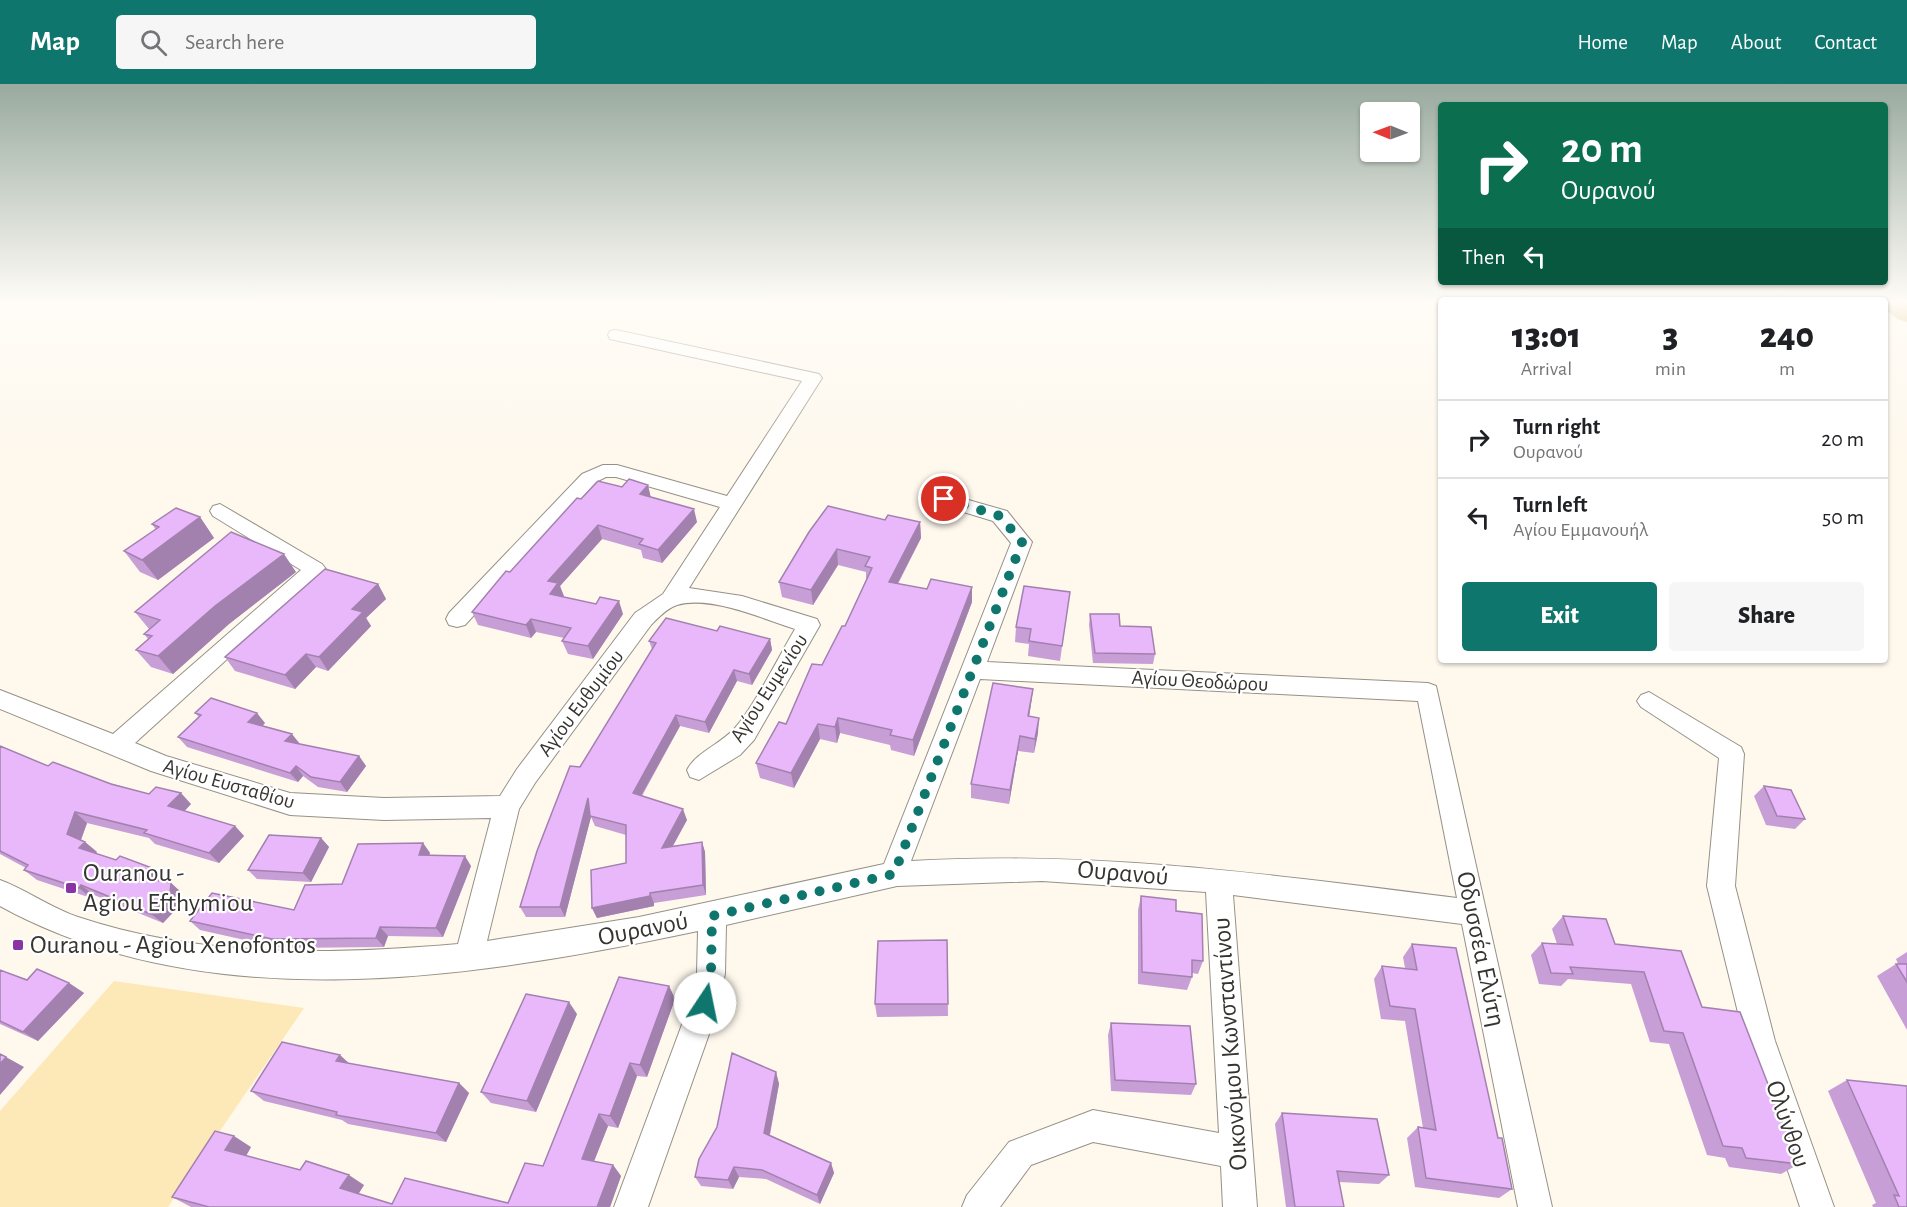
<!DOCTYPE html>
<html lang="en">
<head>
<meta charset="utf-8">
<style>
  body { margin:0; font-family:"Alegreya Sans",sans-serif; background:#f6f6f6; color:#202124; height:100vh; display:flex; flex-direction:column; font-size:22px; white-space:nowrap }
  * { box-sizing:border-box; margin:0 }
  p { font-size:20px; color:#757577 }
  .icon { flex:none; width:33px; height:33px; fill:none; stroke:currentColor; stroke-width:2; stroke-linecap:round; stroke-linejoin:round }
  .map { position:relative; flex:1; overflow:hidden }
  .panel { position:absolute; left:1438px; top:213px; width:450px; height:366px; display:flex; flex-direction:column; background:#fff; border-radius:6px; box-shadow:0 2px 4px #0004 }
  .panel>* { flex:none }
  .guide { position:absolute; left:1438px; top:18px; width:450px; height:183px; border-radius:6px; box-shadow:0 2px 4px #0004; background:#0b6e4f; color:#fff; overflow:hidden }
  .needle { width:39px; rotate:271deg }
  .tools { position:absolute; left:1360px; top:18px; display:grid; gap:12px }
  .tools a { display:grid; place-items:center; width:60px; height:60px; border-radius:6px; background:#fff; box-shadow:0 2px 4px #0004; font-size:30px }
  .pin { position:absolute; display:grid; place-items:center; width:51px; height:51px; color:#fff; margin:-26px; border:3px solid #fff; border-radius:50%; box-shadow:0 2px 6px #0007 }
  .me { position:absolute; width:66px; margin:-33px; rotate:11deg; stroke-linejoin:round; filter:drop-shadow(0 0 4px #0008) }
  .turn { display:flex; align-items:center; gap:21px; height:126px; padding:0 24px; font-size:27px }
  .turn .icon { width:78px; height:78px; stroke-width:2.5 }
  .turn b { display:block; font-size:42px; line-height:51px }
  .then { display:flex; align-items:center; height:57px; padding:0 24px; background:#0003; gap:12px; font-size:22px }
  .eta { display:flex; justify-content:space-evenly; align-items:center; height:102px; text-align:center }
  .eta b { font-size:36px; font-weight:800; line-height:42px }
  .button { display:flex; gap:12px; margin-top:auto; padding:12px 24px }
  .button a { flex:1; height:69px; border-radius:6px; background:#0f766e; color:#fff; font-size:24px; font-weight:800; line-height:69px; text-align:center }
  .button a+a { background:#f6f6f6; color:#202124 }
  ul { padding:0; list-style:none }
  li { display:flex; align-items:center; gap:18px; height:78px; padding:0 24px; border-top:2px solid #e0e0e0 }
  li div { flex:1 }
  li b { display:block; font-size:22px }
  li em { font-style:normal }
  header { display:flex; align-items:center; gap:36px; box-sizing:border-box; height:84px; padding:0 30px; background:#0f766e; color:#fff }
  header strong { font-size:28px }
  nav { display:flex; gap:33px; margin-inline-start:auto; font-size:21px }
  .search { width:420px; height:54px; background:#f6f6f6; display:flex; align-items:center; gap:15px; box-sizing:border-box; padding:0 21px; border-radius:6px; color:#757577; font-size:22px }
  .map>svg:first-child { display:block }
</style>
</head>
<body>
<header>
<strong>Map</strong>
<div class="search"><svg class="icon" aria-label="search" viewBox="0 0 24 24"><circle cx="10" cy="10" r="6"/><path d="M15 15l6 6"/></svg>Search here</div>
<nav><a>Home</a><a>Map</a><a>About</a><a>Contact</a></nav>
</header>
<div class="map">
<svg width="1907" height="1123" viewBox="0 0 1907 1123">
  <rect width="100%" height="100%" fill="#fef8ed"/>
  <path fill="#fde8b8" d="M 114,897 L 304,924 L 168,1123 L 0,1123 L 0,1027 Z"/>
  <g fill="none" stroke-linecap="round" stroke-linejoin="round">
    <path fill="#c49c2f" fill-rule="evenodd" d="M 1886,219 L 1907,219 L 1907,238 L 1897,235 L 1886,226 Z"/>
    <g stroke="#969187" stroke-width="2">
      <path id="minor" d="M 616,246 L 819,290 L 822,294 L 689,504 L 742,512 L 817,535 L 820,541 L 754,656 L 740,671 L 699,696 L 690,693 L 687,686 C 696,668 721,660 735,644 C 756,619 778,574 795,545 C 763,535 711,511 677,521 C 667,524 658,534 651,541 L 535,699 L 519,725 L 487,857 L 639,833 L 884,780 L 1011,459 L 993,437 L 937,420 L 934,415 L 937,410 L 944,409 L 1007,427 L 1032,458 L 987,578 L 1428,599 L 1436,602 L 1552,1123 L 1518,1123 L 1462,840 L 1233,811 L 1257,1123 L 1223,1123 L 1221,1082 L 1093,1058 L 1031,1081 L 1000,1123 L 962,1123 L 967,1111 L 1009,1058 L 1093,1026 L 1219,1049 L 1206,808 L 1042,797 L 897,802 L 726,841 L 725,889 L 720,919 L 648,1123 L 614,1123 L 690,919 L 697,889 L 698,847 C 475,894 209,937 0,822 L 0,796 C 27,806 51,824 78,833 C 200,874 332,871 458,860 L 491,734 L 384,736 L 290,731 L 151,687 L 0,625 L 0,606 L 113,650 L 301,486 L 213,432 L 210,427 L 213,422 L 220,420 L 322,480 L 326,485 L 135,659 L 166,672 L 290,709 L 384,714 L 500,712 L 517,685 L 635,529 L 663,510 L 720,423 L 616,393 L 606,393 L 596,398 L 465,541 L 457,543 L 449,541 L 446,535 L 449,529 L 582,390 L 603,381 L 617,381 L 727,412 L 802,297 L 610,255 L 608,251 L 610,247 ZM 980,595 L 1418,617 L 1457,814 C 1275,791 1095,766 911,777 Z
        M 1649,608 L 1741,663 L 1744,670 L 1735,802 L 1775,957 L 1834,1123 L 1800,1123 L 1745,957 L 1707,802 L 1719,674 L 1641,623 L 1637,617 L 1641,611 Z"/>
    </g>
    <use href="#minor" fill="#fff" fill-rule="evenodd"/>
  </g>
  <path fill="#c89ed7" d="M 651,413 L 697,438 L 662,479 L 643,474 L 641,466 L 602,455 L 560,502 L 563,513 L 623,530 L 593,575 L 568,570 L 562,557 L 564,554 L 536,548 L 531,554 L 478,541 L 472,528 L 581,415 Z
    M 200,433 L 214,454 L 158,496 L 140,488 L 124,467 L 156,446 L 152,440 Z
    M 885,436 L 920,438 L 921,454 L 898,500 L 927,505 L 972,503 L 972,518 L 914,672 L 891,666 L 890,661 L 840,649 L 837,659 L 820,655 L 794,704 L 760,694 L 756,679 L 786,640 L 822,581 L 845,542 L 866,496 L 866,488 L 838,481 L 813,521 L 782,513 L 779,498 Z
    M 296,488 L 229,540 L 173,590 L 151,583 L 136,566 L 148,555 L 144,550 L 149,545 L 135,528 Z
    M 378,500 L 386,515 L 366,534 L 371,542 L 328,587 L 316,583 L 295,605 L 235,587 L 225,573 Z
    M 1070,508 L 1060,577 L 1028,572 L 1029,560 L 1015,558 L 1016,543 Z
    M 1090,530 L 1120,542 L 1155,570 L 1153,580 L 1093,579 L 1089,541 Z
    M 717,547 L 770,555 L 772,566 L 752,601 L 737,597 L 709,649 L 680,642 L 642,712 L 687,736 L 673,762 L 702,758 L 705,768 L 706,811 L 654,819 L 654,822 L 597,834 L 592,824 L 626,779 L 626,751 L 595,742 L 591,733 L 565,833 L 526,833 L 520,823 L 580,683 L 652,565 L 649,557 Z
    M 1033,605 L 1029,632 L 1038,649 L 1034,669 L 1018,667 L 1009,720 L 971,714 L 971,700 Z
    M 195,629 L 265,639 L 262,642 L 300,660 L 359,672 L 366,682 L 347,708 L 318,703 L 303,692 L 298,698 L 187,663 L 178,653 L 199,633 Z
    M 0,662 L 48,682 L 149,710 L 191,720 L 184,727 L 235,742 L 244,752 L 219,779 L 155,760 L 149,754 L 87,739 L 81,756 L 85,758 L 97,768 L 95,770 L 116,776 L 152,784 L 163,795 L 163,797 L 171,799 L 182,809 L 182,819 L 163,839 L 94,811 L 91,814 L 37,796 L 24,786 L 26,784 L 0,770 Z
    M 1764,702 L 1805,735 L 1795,745 L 1766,741 L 1754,712 Z
    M 321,754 L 329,763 L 311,798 L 257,795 L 248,786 Z
    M 423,759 L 430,769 L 429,771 L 471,782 L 443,853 L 388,852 L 384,863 L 281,864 L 200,846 L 190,837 L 294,826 L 342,800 Z
    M 1141,812 L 1176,827 L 1203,877 L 1198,890 L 1192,889 L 1192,893 L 1187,906 L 1138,900 L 1138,826 Z
    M 1563,832 L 1615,860 L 1702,923 L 1799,1080 L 1781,1090 L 1729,1083 L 1725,1074 L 1707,1071 L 1669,960 L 1650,958 L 1631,900 L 1568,895 L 1561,902 L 1539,900 L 1531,871 L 1542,859 L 1557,860 L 1552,845 Z
    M 947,856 L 948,932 L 877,933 L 875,920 Z
    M 1412,860 L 1498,1054 L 1512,1105 L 1499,1114 L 1415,1103 L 1407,1054 L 1418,1043 L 1423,1044 L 1405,937 L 1381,935 L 1374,895 L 1382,882 L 1405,884 L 1403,873 Z
    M 1907,868 L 1907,946 L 1877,892 L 1896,880 L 1898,880 L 1896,875 Z
    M 0,886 L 27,896 L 69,899 L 84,909 L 38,957 L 0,940 Z
    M 669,902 L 675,915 L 647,993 L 637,992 L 618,1044 L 608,1042 L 594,1077 L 613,1081 L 621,1092 L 610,1123 L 191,1123 L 172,1113 L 251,1063 L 246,1072 L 364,1101 L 358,1110 L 392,1120 L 508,1119 L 543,1082 Z
    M 577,930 L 536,1028 L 491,1019 L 481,1008 Z
    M 1111,939 L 1196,1000 L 1191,1011 L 1111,1007 L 1108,951 Z
    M 349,980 L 459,999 L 469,1009 L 446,1058 L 348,1040 L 342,1036 L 264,1017 L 251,1007 Z
    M 776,988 L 779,1000 L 770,1051 L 831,1079 L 834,1089 L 820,1120 L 766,1095 L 739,1093 L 733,1105 L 701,1102 L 695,1093 Z
    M 1847,996 L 1907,1123 L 1873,1123 L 1872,1121 L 1876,1119 L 1828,1007 Z
    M 1282,1029 L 1389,1091 L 1379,1100 L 1339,1098 L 1344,1123 L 1286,1123 L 1275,1040 Z"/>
  <path fill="#a381af" d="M 648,401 L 651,414 L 640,410 Z
    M 694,425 L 697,438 L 662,479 L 658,466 Z
    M 200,433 L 214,454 L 158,496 L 142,476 Z
    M 920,438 L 921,454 L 890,514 L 889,498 Z
    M 598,441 L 602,455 L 560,502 L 564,512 L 555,523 L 550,510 L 548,497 Z
    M 837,465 L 838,481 L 813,521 L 811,506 Z
    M 284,470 L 296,488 L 229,540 L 173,590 L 158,572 L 215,522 Z
    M 378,500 L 386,515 L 366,534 L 371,542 L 328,587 L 319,573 L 352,525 Z
    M 972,503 L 972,518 L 914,672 L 913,656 Z
    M 619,517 L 623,530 L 593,575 L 588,562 Z
    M 531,535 L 536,548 L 531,554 L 526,541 Z
    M 770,555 L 772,566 L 752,601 L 749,590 Z
    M 306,570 L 316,583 L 295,605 L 285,591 Z
    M 734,586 L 737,597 L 709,649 L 705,638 Z
    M 1033,605 L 1031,620 L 1027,647 L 1028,632 Z
    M 257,629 L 265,639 L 256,648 L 248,638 Z
    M 676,631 L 680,642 L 637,719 L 633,709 Z
    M 838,634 L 840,649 L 837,659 L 835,643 Z
    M 1039,634 L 1038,649 L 1034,669 L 1035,655 Z
    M 818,640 L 820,655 L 794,704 L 791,689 Z
    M 292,650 L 300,660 L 285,657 Z
    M 1020,652 L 1018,667 L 1009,720 L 1010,706 Z
    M 359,672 L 366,682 L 347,708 L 340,698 Z
    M 296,682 L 303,692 L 298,698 L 290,689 Z
    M 181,709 L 191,720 L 179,733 L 168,722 Z
    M 588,714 L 593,725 L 565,833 L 560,823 Z
    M 683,725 L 687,736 L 666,774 L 662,764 Z
    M 75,728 L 87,739 L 79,761 L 67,750 Z
    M 235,742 L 244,752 L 219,779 L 209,769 Z
    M 321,754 L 329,763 L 311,798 L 303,789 Z
    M 85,758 L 97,768 L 91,774 L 79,764 Z
    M 702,758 L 705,768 L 706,811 L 703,801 Z
    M 423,759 L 430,769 L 426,780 L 419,771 Z
    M 465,772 L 471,782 L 443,853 L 436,844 Z
    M 152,784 L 163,795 L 162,805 L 150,795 Z
    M 171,799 L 182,809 L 182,819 L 163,839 L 151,830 Z
    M 81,801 L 94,811 L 91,814 L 79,804 Z
    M 650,809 L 654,819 L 654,822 L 597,834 L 592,824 Z
    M 380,843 L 388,852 L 384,863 L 376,854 Z
    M 69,899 L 84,909 L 38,957 L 23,948 Z
    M 669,902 L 675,915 L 647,993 L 640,981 Z
    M 569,918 L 577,930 L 536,1028 L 527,1017 Z
    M 340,971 L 351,981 L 336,977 Z
    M 6,973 L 24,983 L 0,1011 L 0,980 Z
    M 630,979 L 637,992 L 618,1044 L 610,1032 Z
    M 776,988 L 779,1000 L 768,1059 L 764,1049 Z
    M 459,999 L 469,1009 L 446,1058 L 436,1049 Z
    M 599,1030 L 608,1042 L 591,1085 L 582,1075 Z
    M 234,1052 L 251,1063 L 243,1077 L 225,1066 Z
    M 831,1079 L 834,1089 L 820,1120 L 817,1111 Z
    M 613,1081 L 621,1092 L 610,1123 L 597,1123 Z
    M 734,1083 L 739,1093 L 733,1105 L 728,1096 Z
    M 349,1091 L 364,1101 L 356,1114 L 340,1104 Z"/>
  <path fill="#e9b8fa" stroke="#a381af" stroke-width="1.5" d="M 629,395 L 648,401 L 640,410 L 694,425 L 658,466 L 639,460 L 643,455 L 598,441 L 548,497 L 558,499 L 550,510 L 596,520 L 600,513 L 619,517 L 588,562 L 562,557 L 571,544 L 531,535 L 526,541 L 472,528 L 506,487 L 510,488 L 577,414 L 581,415 L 598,397 L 622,403 Z
    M 828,422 L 885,436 L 888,431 L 920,438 L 889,498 L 927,505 L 931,495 L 972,503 L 913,656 L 890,651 L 892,646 L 838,634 L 835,643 L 818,640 L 791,689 L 756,679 L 779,638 L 786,640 L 812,580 L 822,581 L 842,542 L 845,542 L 872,484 L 865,482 L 870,473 L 837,465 L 811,506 L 779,498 L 809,448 Z
    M 176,424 L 200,433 L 142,476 L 124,467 L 159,443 L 152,440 Z
    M 231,448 L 284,470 L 215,522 L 158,572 L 136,566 L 152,552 L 144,550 L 160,536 L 135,528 Z
    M 325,485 L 378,500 L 352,525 L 363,528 L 319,573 L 306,570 L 285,591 L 225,573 Z
    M 1024,502 L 1070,508 L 1062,562 L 1029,557 L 1031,545 L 1016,543 Z
    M 1090,530 L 1119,530 L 1120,542 L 1151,543 L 1155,570 L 1095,569 Z
    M 666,534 L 717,547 L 720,542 L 770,555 L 749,590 L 734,586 L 705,638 L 676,631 L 633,709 L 683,725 L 662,764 L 702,758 L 703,801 L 650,809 L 650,812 L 592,824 L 591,786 L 626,779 L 626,741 L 590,732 L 588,714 L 560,823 L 520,823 L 537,767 L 570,682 L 580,683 L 656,559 L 649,557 Z
    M 993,599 L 1033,605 L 1028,632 L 1039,634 L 1035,655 L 1020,652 L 1010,706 L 971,700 Z
    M 211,614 L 257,629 L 248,638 L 292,650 L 285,657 L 359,672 L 340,698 L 311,693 L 296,682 L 290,689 L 178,653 L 201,631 L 195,629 Z
    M 0,662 L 48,682 L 53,678 L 111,700 L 149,710 L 156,703 L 181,709 L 168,722 L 235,742 L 209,769 L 144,749 L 147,746 L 75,728 L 67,750 L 85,758 L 79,764 L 116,776 L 120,772 L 152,784 L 150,795 L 171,799 L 170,809 L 151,830 L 81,801 L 79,804 L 24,786 L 28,781 L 0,767 Z
    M 1764,702 L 1791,706 L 1805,735 L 1777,732 Z
    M 269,751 L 321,754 L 303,789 L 248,786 Z
    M 423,759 L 419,771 L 465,772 L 436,844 L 380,843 L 376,854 L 272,855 L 190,837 L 212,809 L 294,826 L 305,801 L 342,800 L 358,760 Z
    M 1141,812 L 1176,816 L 1176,827 L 1202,830 L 1203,877 L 1192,876 L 1192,893 L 1142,888 Z
    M 1563,832 L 1606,835 L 1615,860 L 1681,867 L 1702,923 L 1740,928 L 1799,1080 L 1746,1074 L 1742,1064 L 1723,1062 L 1683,949 L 1664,947 L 1644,888 L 1570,883 L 1573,890 L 1551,889 L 1542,859 L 1573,861 Z
    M 947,856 L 948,920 L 875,920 L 878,857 Z
    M 1412,860 L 1456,864 L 1498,1054 L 1502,1054 L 1512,1105 L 1426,1094 L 1418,1043 L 1436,1046 L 1415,925 L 1390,922 L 1382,882 L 1417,886 Z
    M 1896,880 L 1907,880 L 1907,898 Z
    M 37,885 L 69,899 L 23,948 L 0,937 L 0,886 L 27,896 Z
    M 619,893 L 669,902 L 640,981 L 630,979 L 610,1032 L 599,1030 L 582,1075 L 613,1081 L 597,1123 L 209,1123 L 172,1113 L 215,1047 L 234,1052 L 225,1066 L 300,1086 L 306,1077 L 349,1091 L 340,1104 L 392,1120 L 405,1094 L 508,1119 L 525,1079 L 543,1082 Z
    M 526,910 L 569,918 L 527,1017 L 481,1008 Z
    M 1111,939 L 1190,942 L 1196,1000 L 1115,996 Z
    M 282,958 L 340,971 L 336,977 L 459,999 L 436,1049 L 336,1031 L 337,1028 L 251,1007 Z
    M 732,969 L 776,988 L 764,1049 L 831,1079 L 817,1111 L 762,1086 L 734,1083 L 728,1096 L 695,1093 L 699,1075 L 717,1043 Z
    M 0,970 L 6,973 L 0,980 Z
    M 1847,996 L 1907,1002 L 1907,1123 L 1899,1123 L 1894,1111 L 1899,1112 Z
    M 1282,1029 L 1377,1035 L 1389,1091 L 1337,1087 L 1344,1123 L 1295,1123 Z"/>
  <linearGradient id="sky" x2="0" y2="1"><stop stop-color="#99aa9e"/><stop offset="0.58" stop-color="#fffcf7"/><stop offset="1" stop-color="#fffcf7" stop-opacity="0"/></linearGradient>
  <rect width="1907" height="376" fill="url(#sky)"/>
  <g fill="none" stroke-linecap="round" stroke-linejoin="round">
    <path stroke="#0f766e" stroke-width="10" stroke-dasharray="0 18" d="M 705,919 L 711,889 L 712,832 L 894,790 L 1022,458 L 1000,432 L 944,415"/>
  </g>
  <g fill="#8934a2" stroke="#fff" stroke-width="2">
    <rect x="65" y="798" width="12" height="12" rx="3"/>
    <rect x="12" y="855" width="12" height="12" rx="3"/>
  </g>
  <g text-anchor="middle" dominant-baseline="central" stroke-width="4.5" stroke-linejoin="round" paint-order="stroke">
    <g font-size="21" fill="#363430" stroke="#fff">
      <text transform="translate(1200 597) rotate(3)">Αγίου Θεοδώρου</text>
      <text transform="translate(769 604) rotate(-57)">Αγίου Ευμενίου</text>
      <text transform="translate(581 619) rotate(-53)">Αγίου Ευθυμίου</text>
      <text transform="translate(229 700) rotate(16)">Αγίου Ευσταθίου</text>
    </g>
    <g font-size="26" fill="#363430" stroke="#fff" text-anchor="start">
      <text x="83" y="789">Ouranou -<tspan x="83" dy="30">Agiou Efthymiou</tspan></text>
      <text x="30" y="861">Ouranou - Agiou Xenofontos</text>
    </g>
    <g font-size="26" fill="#363430" stroke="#fff">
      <text transform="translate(1123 789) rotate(5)">Ουρανού</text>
      <text transform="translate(643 845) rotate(-11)">Ουρανού</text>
      <text transform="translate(1481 865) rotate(78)">Οδυσσέα Ελύτη</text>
      <text transform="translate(1230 960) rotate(-94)">Οικονόμου Κωνσταντίνου</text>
      <text transform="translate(1788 1040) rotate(71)">Ολύνθου</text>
    </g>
  </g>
</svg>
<div class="tools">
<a><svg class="needle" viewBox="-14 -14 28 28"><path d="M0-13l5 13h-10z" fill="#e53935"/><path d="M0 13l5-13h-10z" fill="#757577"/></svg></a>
</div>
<div class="pin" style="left:944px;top:415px;background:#d93025"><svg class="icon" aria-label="arrive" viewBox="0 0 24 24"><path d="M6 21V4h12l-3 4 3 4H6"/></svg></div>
<svg class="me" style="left:705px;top:919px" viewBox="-20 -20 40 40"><circle r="19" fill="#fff"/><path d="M0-13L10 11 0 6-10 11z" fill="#0f766e"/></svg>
<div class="guide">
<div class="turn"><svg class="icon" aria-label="right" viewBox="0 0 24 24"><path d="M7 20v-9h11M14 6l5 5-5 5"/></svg><div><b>20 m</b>Ουρανού</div></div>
<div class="then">Then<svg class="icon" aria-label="left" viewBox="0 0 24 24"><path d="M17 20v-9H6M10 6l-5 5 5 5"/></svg></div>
</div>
<section class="panel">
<div class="eta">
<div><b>13:01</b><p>Arrival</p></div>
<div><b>3</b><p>min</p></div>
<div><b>240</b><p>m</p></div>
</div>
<ul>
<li><svg class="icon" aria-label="right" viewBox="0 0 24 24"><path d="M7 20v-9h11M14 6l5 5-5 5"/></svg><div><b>Turn right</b><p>Ουρανού</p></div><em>20 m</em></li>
<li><svg class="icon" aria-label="left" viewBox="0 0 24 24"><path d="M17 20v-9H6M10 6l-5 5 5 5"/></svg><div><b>Turn left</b><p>Αγίου Εμμανουήλ</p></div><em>50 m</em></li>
</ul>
<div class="button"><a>Exit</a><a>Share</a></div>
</section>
</div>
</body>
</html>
